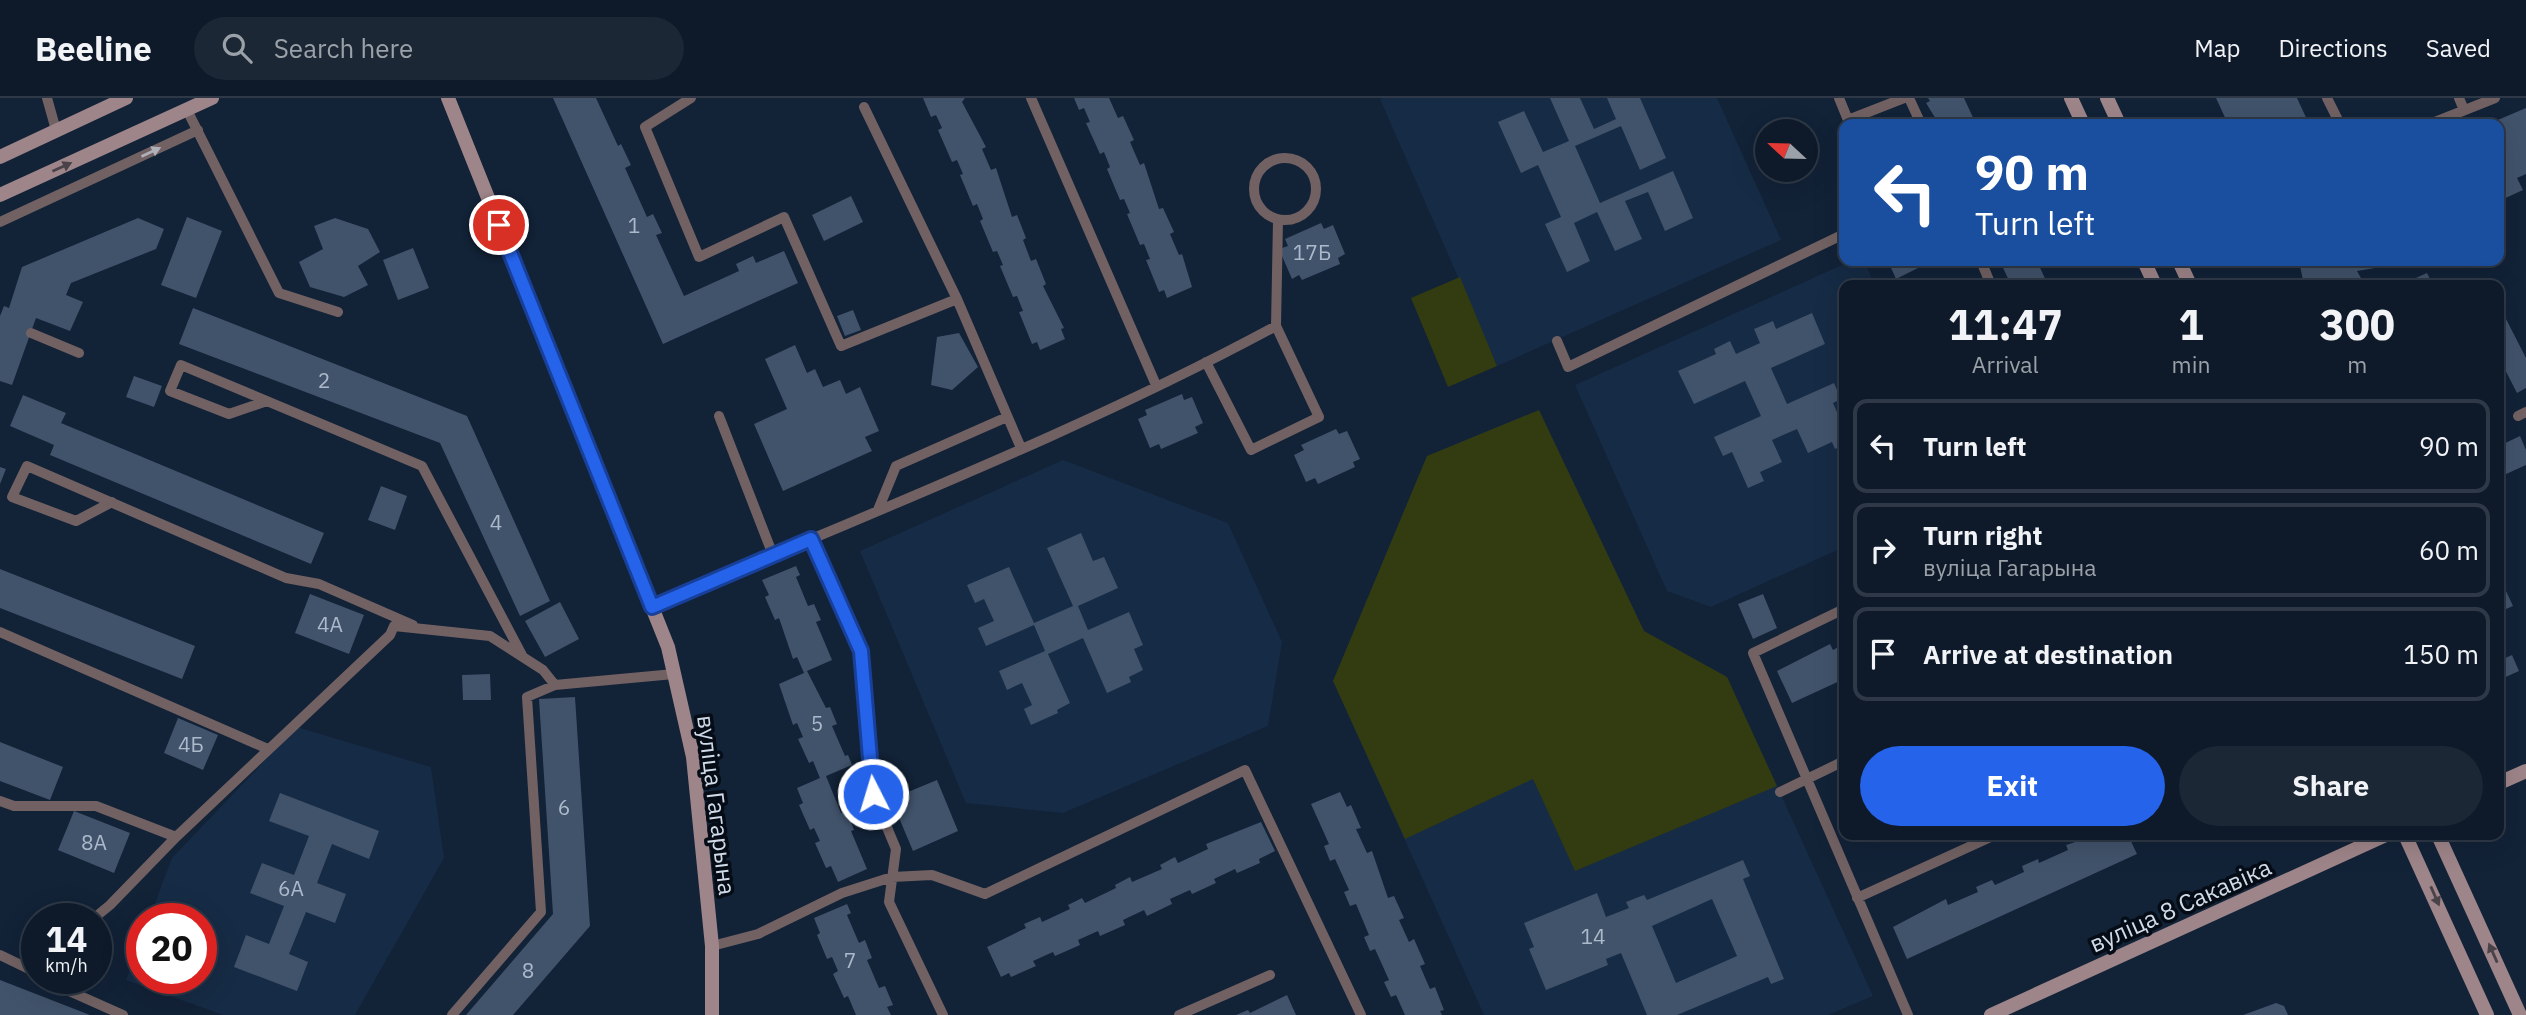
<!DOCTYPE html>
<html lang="en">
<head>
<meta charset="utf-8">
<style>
  body { margin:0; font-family:"IBM Plex Sans",sans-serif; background:#1c2735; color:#f1f3f6; height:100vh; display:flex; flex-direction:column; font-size:26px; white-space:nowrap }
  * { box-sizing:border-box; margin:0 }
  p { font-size:23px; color:#9ba1a8 }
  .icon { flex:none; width:38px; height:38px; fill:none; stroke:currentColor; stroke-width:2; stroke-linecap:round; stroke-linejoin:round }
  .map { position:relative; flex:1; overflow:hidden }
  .sheet { position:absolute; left:1839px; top:182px; width:665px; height:560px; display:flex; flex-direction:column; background:#0e1a29; border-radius:14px; box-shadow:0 7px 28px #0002,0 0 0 2px #2e3846 }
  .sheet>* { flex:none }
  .top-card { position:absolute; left:1839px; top:21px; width:665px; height:147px; border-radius:14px; box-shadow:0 7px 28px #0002,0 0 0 2px #2e3846; background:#1a4fa0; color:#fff; overflow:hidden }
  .needle { width:46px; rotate:292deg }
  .fabs { position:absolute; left:1755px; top:21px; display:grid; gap:14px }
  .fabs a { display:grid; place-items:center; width:63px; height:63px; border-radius:50%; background:#0e1a29; box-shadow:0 7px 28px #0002,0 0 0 2px #2e3846; font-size:35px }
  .speed { position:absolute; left:21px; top:805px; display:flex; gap:14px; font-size:35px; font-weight:700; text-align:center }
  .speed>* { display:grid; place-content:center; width:91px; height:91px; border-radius:50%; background:#0e1a29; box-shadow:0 7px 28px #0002,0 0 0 2px #2e3846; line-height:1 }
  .speed small { font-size:18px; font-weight:400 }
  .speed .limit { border:10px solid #d22; background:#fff; color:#111 }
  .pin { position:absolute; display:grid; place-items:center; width:60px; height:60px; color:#fff; margin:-30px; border:4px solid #fff; border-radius:50%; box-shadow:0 2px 7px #0007 }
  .me { position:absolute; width:77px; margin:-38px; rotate:355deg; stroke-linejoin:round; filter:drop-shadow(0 0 5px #0008) }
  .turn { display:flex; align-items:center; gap:24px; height:147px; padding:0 21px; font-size:32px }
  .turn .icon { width:91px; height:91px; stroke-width:2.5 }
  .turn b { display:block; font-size:49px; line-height:60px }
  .eta { display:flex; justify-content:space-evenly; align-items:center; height:119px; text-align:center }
  .eta b { font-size:42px; font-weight:700; line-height:49px }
  .primary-button { display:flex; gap:14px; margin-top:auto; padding:14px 21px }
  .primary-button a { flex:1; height:80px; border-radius:42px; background:#2563eb; color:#fff; font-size:28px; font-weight:700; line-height:80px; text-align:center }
  .primary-button a+a { background:#1c2735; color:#f1f3f6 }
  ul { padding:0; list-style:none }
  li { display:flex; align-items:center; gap:21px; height:94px; margin:0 14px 10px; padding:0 7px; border:4px solid #2e3846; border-radius:14px }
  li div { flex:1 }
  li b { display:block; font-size:26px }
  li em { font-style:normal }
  header { display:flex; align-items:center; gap:42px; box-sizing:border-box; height:98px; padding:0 35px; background:#0e1a29; border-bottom:2px solid #2e3846 }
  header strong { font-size:33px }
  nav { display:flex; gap:38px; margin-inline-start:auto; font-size:24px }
  .search { width:490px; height:63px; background:#1c2735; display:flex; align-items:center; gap:18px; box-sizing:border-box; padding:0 24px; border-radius:38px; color:#9ba1a8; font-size:26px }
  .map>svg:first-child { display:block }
</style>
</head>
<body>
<header>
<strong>Beeline</strong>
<div class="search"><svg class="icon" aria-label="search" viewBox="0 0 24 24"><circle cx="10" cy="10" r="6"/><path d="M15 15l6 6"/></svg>Search here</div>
<nav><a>Map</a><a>Directions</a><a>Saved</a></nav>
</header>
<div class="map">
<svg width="2526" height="917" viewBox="0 0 2526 917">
  <rect width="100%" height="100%" fill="#122237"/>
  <path fill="#162b45" d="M 1383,0 L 1717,0 L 1781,142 L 1497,268 L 1380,1 Z
    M 1851,163 L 1864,163 L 1875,187 L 1844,187 L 1844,449 L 1711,509 L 1667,493 L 1575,287 Z
    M 1539,312 L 1644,533 L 1727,579 L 1873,898 L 1828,917 L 1484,917 L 1333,583 L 1427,358 Z
    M 1063,362 L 1228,425 L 1282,544 L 1268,628 L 1063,715 L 966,705 L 860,453 Z
    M 297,629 L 431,669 L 444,760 L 355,917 L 223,917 L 126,882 L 142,841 L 142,880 L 201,880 L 201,821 L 149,821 L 172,760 Z"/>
  <path fill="#333b11" d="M 1460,179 L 1497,268 L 1448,289 L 1411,200 Z
    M 1539,312 L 1644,533 L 1727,579 L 1777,688 L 1575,773 L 1533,681 L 1405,741 L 1333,583 L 1427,358 Z"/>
  <path fill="#41536b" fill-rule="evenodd" d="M 553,0 L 596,0 L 618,48 L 621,46 L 631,67 L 625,70 L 647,119 L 653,116 L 662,135 L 656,137 L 684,198 L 739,173 L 736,166 L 753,158 L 756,165 L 784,153 L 798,185 L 663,246 Z
    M 923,0 L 965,0 L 962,4 L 986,49 L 982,51 L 991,72 L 996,70 L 1012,119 L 1017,117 L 1026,140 L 1023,142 L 1031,163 L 1036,161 L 1046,186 L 1043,188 L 1064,230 L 1061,231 L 1065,241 L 1040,252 L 1037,244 L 1032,246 L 1019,214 L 1023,213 L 1017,198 L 1013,199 L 1000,168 L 1003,167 L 997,153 L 993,154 L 980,123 L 983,121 L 977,106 L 973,108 L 960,77 L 963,76 L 957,62 L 952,64 L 938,32 L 942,30 L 936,17 L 931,19 Z
    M 1074,0 L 1109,0 L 1118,20 L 1123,18 L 1134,42 L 1130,44 L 1140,67 L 1144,65 L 1159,111 L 1163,110 L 1174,134 L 1170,136 L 1179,157 L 1182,156 L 1192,189 L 1167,200 L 1164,192 L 1159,194 L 1146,162 L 1150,161 L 1144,146 L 1140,147 L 1127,116 L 1130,115 L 1124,101 L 1120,102 L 1107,71 L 1110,69 L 1104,54 L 1100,56 L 1086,25 L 1090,24 L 1084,10 L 1079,12 Z
    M 1550,0 L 1580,0 L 1594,31 L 1616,21 L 1607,0 L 1640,0 L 1666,60 L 1640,72 L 1621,28 L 1575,48 L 1600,105 L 1673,73 L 1693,120 L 1665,133 L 1648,94 L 1625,103 L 1642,141 L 1615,153 L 1597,114 L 1574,125 L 1590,163 L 1567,174 L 1545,126 L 1561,119 L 1538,67 L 1521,75 L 1498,24 L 1524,13 L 1543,54 L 1569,43 Z
    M 1928,0 L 1964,0 L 1976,26 L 1939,26 L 1926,5 L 1930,3 Z
    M 2216,0 L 2297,0 L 2309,26 L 2228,26 Z
    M 2526,10 L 2526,76 L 2517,80 L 2523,92 L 2499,103 L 2499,52 L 2503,50 L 2499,26 L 2493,24 Z
    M 851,98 L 863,124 L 824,143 L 812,117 Z
    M 187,119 L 222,133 L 196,200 L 161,187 Z
    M 138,120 L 164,131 L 156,151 L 71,185 L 66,197 L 83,204 L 70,233 L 36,220 L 12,287 L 0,283 L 0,218 L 4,208 L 9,210 L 22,169 Z
    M 335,120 L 368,131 L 380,154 L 358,168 L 368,187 L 344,199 L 310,189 L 299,164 L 323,151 L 314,128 Z
    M 1321,125 L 1324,131 L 1333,127 L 1345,156 L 1338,160 L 1340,166 L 1302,182 L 1299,177 L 1292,181 L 1279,151 L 1288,148 L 1285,141 Z
    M 413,150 L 429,190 L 398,202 L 383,162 Z
    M 1888,163 L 1914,163 L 1918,170 L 1896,181 Z
    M 2000,163 L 2037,163 L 2048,187 L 2005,187 L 2010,185 Z
    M 2299,163 L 2371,163 L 2375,170 L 2357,173 L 2365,187 L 2304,187 Z
    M 2427,175 L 2433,187 L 2400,187 Z
    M 193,210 L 467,318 L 550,503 L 520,518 L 440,345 L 179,246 Z
    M 853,212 L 861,232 L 845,238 L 837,218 Z
    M 1812,215 L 1825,246 L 1771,270 L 1787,306 L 1834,285 L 1841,301 L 1833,305 L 1844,330 L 1844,347 L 1835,351 L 1832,344 L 1808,355 L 1797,331 L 1772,342 L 1782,364 L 1760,374 L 1764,383 L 1748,390 L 1732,354 L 1723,358 L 1714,339 L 1761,318 L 1745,283 L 1694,306 L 1678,273 L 1716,256 L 1714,251 L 1730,243 L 1736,256 L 1760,245 L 1754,231 L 1773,223 L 1776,231 Z
    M 2506,221 L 2526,260 L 2526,290 L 2517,295 L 2499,260 L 2499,225 Z
    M 959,235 L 978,269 L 952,292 L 931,287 L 937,239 Z
    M 795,247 L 807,275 L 815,271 L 823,289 L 840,282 L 846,296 L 860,289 L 879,333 L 865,339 L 872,353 L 783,393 L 754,326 L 787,311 L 765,261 Z
    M 134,278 L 162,288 L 154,309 L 126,299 Z
    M 1182,296 L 1184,302 L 1192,299 L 1203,325 L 1195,329 L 1198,335 L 1161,351 L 1159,346 L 1150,350 L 1138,321 L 1147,317 L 1145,312 Z
    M 23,297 L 66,315 L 61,325 L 324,435 L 311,466 L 50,357 L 54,347 L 10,328 Z
    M 1336,331 L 1339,336 L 1347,333 L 1360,361 L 1353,364 L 1355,369 L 1318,386 L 1315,380 L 1306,384 L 1294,357 L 1304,352 L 1301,347 Z
    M 2520,338 L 2526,352 L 2526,367 L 2504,377 L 2499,366 L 2499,348 Z
    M 0,369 L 6,371 L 0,386 Z
    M 381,388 L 407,398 L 395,432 L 368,422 Z
    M 1081,435 L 1093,463 L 1104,459 L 1118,490 L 1078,508 L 1088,532 L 1129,514 L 1143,547 L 1134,551 L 1143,572 L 1129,579 L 1131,584 L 1107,595 L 1083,540 L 1048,556 L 1070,605 L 1057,612 L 1058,615 L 1031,627 L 1024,611 L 1032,607 L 1022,585 L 1007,592 L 999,573 L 1045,553 L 1034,527 L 986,548 L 978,530 L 994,523 L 984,501 L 975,505 L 967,487 L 1009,469 L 1034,525 L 1073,508 L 1047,450 Z
    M 796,468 L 800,477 L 796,479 L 808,508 L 814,506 L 821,522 L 816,524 L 832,562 L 807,573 L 826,610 L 830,609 L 837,626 L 832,628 L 845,658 L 848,657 L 852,667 L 826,678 L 841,715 L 847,713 L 854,732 L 851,733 L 867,771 L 838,784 L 831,768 L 826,770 L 815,745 L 820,743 L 814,730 L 810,732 L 799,707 L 803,705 L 797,690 L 820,680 L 813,663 L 809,665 L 798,641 L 803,639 L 797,625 L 793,627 L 779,586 L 804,575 L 797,559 L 793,561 L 779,520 L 775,522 L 765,499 L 769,497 L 762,482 Z
    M 0,471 L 195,548 L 182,581 L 0,510 Z
    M 2499,478 L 2513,508 L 2499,514 Z
    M 310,496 L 364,517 L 349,556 L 295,535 Z
    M 1763,496 L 1777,530 L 1753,541 L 1738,506 Z
    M 560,504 L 579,541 L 545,559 L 525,523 Z
    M 1830,546 L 1833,552 L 1844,546 L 1844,581 L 1792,605 L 1777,573 Z
    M 2499,552 L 2503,561 L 2512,557 L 2519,573 L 2499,582 Z
    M 490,576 L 491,602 L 463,602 L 462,577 Z
    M 575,599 L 590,828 L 513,917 L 466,917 L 553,816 L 539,601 Z
    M 178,620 L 218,637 L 203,672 L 164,655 Z
    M 0,644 L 63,669 L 50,702 L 0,683 Z
    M 937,682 L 958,733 L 913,753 L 891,701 Z
    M 1340,694 L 1347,709 L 1351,707 L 1361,730 L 1356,731 L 1367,755 L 1372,753 L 1388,800 L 1394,798 L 1404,820 L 1399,822 L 1409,844 L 1414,841 L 1425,866 L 1420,868 L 1430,891 L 1435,889 L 1444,912 L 1440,913 L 1442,917 L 1405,917 L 1396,897 L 1391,899 L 1384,884 L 1389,882 L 1375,851 L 1370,853 L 1364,839 L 1369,837 L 1356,806 L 1350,808 L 1344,794 L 1349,792 L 1335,761 L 1330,763 L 1324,748 L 1329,746 L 1311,706 Z
    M 280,695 L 379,733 L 369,761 L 332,746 L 317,785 L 346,796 L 335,825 L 306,814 L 289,856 L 308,864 L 297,893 L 234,869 L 246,837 L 269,846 L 284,808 L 250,795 L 262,765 L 294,777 L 309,738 L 269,723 Z
    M 1844,696 L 1844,713 L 1838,699 Z
    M 74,713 L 130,735 L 114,775 L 58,752 Z
    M 1261,724 L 1275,753 L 1259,761 L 1260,765 L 1237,775 L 1235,771 L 1214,781 L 1216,785 L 1192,796 L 1190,792 L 1170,801 L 1172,806 L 1147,818 L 1144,812 L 1123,822 L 1125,827 L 1100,838 L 1098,833 L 1078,842 L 1080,847 L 1055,858 L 1053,854 L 1033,863 L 1036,868 L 1011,879 L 1009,875 L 1001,879 L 987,849 L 1026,830 L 1024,826 L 1040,819 L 1042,824 L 1070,811 L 1068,807 L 1082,800 L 1085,805 L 1116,790 L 1115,787 L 1130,779 L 1132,784 L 1162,771 L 1160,767 L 1175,759 L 1178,765 L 1208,751 L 1206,746 Z
    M 2097,737 L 2128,737 L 2137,756 L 1907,861 L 1893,829 L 1946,801 L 1948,807 L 1978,794 L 1976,789 L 1992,782 L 1995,787 L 2024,774 L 2022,768 L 2038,761 L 2039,765 L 2068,752 L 2066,747 Z
    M 1743,762 L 1750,778 L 1743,781 L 1784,881 L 1771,886 L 1768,879 L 1677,917 L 1647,917 L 1621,855 L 1606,861 L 1608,867 L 1546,892 L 1529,851 L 1534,849 L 1524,825 L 1597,795 L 1606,819 L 1629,810 L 1626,804 L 1644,797 L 1647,802 ZM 1712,801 L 1737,858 L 1676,885 L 1652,828 Z
    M 847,806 L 851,815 L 847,817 L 859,845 L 865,842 L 872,860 L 867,862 L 879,890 L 885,888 L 893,907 L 887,909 L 891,917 L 856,917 L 848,898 L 844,900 L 833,876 L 838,873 L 832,859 L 827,861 L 817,837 L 820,835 L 814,820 Z
    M 0,882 L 90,917 L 0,917 Z
    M 1287,897 L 1296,917 L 1236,917 L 1248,912 L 1250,915 Z
    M 2276,905 L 2284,908 L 2288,917 L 2243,917 Z"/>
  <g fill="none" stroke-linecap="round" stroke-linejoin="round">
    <path stroke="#716163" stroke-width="10" d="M 47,0 L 56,32
      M 691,0 L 645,29 L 699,159 L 784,119 L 841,248 L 957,201
      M 1031,0 L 1156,287
      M 1839,0 L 1848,22 L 1904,0
      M 1909,0 L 1921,26
      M 2327,0 L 2340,26
      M 2459,0 L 2464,12
      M 864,9 L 957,201 L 1021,350
      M 187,12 L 279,195 L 338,214
      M 2430,26 L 2495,0
      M1254 91a31 31 0 1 1 62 0a31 31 0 1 1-62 0Z
      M 0,124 L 198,32
      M 1981,163 L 1991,187
      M 31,235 L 79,255
      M 1557,243 L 1568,269 L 1844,136
      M 1206,264 L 1251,352 L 1319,319 L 1276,228 L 1278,122
      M 267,303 L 229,316 L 170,293 L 181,267 L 422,368 L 523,559
      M 719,318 L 773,457
      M 2518,318 L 2526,314
      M 112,404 L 76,423 L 12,399 L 27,368 L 286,480 L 319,486 L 413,527
      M 878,412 L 896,368 L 1007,319
      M 811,441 L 861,553 L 873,696 L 896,751 L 889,804 L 943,917
      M 652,509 C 861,418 1076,336 1276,228
      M 1844,511 L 1753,555 L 1908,917
      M 0,534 L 268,651
      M 1780,694 L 1844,663
      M 0,703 L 14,708 L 96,708 L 176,739 L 390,537 L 394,528 L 490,538 L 543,572 L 555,587 L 674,576
      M 1857,800 L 1995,737
      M 93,821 L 110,807 L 176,739
      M 712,848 L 758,836 L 842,795 L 892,779 L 932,777 L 985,796 L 1245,672 L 1361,917
      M 0,857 L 29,871 L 37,865
      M 40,880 L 123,917
      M 452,917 L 541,814 L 527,599 L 555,587
      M 1179,917 L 1270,877"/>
    <path stroke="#9e8589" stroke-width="14" d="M 448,0 L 668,549 L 693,659 L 712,848 L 712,917
      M 2071,0 L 2083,26
      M 2107,0 L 2119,26
      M 0,59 L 126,0
      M 0,97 L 212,0
      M 2144,163 L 2155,187
      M 2179,163 L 2190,187
      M 2499,685 L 2526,673
      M 2405,737 L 2487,917
      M 2438,737 L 2520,917
      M 1991,917 L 2386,737"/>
  </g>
  <defs><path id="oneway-solid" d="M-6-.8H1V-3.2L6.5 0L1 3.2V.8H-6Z" transform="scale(1.75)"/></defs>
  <use fill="#afb0ba" href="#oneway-solid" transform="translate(151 54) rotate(-25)"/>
  <g fill="#4a4249">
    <use href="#oneway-solid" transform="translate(62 69) rotate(-24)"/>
    <use href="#oneway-solid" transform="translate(2435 798) rotate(66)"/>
    <use href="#oneway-solid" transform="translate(2493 855) rotate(-114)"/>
  </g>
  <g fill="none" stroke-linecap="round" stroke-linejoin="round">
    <g stroke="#184099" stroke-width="18">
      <path id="route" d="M 499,127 L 652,509 L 811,441 L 861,553 L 873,696"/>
    </g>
    <use href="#route" stroke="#2563eb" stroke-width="12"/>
  </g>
  <g text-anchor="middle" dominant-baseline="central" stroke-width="7" stroke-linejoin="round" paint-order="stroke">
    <g font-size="21" fill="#acb9ca">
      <text x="634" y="127">1</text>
      <text x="1312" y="154">17Б</text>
      <text x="324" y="282">2</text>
      <text x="496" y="424">4</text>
      <text x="330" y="526">4А</text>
      <text x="817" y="625">5</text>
      <text x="191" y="646">4Б</text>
      <text x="564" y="709">6</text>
      <text x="94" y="744">8А</text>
      <text x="291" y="790">6А</text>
      <text x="1593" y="838">14</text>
      <text x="850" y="862">7</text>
      <text x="528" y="872">8</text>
    </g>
    <g font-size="24" fill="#d0dbe9" stroke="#050c15">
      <text transform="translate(717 707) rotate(83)">вуліца Гагарына</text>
      <text transform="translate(2180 807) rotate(-24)">вуліца 8 Сакавіка</text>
    </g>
  </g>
</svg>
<div class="fabs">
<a><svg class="needle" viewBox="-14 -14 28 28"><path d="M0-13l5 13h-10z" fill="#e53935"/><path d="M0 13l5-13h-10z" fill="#9ba1a8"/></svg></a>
</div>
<div class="speed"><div>14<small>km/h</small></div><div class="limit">20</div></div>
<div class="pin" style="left:499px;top:127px;background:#d93025"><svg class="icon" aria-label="arrive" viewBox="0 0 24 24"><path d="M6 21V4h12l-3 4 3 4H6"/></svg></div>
<svg class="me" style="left:873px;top:696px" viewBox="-20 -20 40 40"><circle r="17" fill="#2563eb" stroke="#fff" stroke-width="3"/><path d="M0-11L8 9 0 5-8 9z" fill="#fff"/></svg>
<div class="top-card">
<div class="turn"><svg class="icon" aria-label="left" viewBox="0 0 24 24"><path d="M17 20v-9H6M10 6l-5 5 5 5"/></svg><div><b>90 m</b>Turn left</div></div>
</div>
<section class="sheet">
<div class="eta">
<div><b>11:47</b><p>Arrival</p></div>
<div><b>1</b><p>min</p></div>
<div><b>300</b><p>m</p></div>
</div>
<ul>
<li><svg class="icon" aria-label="left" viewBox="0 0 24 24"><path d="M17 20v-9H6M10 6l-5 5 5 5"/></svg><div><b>Turn left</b></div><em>90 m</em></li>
<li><svg class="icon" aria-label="right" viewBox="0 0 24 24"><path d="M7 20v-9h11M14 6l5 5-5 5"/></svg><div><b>Turn right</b><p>вуліца Гагарына</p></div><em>60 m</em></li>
<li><svg class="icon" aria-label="arrive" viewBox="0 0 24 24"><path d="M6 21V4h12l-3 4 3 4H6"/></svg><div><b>Arrive at destination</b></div><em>150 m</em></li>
</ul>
<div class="primary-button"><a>Exit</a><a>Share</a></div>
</section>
</div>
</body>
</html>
